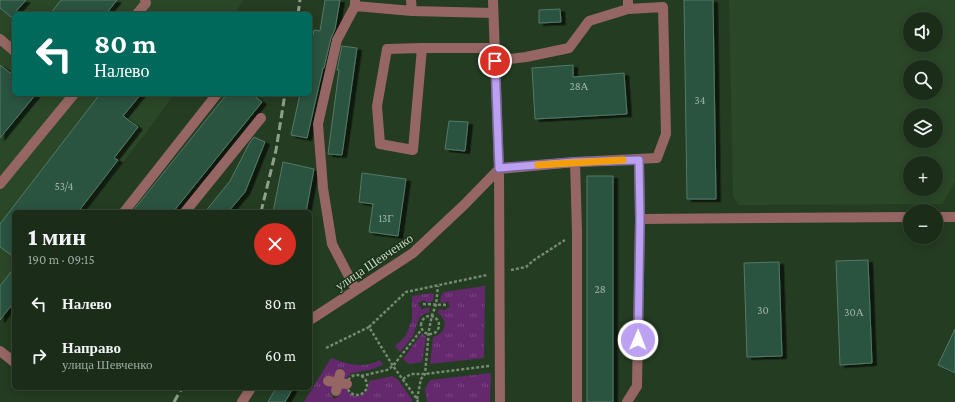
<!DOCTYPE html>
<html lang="ru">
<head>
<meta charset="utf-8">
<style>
  body { margin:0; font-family:"Crimson Pro",serif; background:#283926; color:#f1f3f6; height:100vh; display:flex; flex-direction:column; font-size:15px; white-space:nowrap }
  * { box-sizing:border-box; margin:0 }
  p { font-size:13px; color:#a0a8a2 }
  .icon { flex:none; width:22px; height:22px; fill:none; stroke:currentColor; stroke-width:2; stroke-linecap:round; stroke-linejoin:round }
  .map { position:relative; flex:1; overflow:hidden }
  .sheet { position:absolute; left:12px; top:210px; width:300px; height:180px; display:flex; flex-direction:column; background:#1b2d19; border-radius:6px; box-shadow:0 2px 10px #0003,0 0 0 1px #394938 }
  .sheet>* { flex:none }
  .guide { position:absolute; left:12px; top:12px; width:300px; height:84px; border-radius:6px; box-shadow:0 2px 10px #0003,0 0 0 1px #394938; background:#00695c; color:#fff; overflow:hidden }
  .controls { position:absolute; left:903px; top:12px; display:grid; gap:8px }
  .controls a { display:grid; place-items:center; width:40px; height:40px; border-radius:50%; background:#1b2d19; box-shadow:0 2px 10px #0003,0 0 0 1px #394938; font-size:20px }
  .pin { position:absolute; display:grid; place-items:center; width:34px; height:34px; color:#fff; margin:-17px; border:2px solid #fff; border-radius:50%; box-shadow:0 1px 4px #0007 }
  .me { position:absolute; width:44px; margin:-22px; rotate:1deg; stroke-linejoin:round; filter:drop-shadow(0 0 3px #0008) }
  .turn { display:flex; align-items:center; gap:14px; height:84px; padding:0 16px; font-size:18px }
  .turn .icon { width:52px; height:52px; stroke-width:2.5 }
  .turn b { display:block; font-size:28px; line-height:34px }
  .round { display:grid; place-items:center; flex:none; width:42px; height:42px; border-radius:21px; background:#283926 }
  .overview { display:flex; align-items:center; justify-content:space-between; height:68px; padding:0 16px }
  h1 { font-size:24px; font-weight:800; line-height:30px }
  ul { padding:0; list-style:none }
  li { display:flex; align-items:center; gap:12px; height:52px; padding:0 16px }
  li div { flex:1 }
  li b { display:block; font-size:15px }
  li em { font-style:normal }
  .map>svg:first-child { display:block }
</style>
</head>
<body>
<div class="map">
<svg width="955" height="402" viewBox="0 0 955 402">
  <defs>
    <pattern id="park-tufts" width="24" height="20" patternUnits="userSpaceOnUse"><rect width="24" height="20" fill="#64296d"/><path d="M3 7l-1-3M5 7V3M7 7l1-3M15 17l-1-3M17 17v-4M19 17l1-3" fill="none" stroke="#794780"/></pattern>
    <filter id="shadow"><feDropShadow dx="4.5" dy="2.5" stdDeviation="0" flood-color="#0009"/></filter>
  </defs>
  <rect width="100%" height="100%" fill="#243c21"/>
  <path fill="#2a4727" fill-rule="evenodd" d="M 0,0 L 244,0 L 234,14 L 14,14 L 14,94 L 174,94 L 143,137 L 84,212 L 14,212 L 14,302 L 0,306 Z
    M 729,0 L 955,0 L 955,182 L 942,204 L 739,205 L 733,196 ZM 910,19 L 936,19 L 936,45 L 910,45 ZM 910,67 L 936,67 L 936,93 L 910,93 ZM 910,115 L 936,115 L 936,141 L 910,141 ZM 910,163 L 936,163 L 936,189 L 910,189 Z"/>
  <path fill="url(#park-tufts)" d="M 485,286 L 484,358 L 430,364 L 433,337 C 446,334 449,321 438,313 L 439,309 L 444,310 L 450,307 L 448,301 L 445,303 L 440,302 L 441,296 L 444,292 Z
    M 432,293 L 434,295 L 433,301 L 427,303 L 425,300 L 418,303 L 422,310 L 425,308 L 430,308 L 429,313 L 425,313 L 419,318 L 413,336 L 400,352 L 395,346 L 405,337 L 412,320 L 412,296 Z
    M 422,333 L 426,337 L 422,362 L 409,364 L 403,359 Z
    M 331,358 C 346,364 365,369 380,360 L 383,365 L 369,370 L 352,373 L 346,378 L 345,382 L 340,381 L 345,374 L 341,368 L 335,372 L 337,376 L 336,380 L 330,379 L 328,376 L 322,380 L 326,386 L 330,384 L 335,384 L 333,391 L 330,393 L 334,399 L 340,395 L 338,392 L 340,385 L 345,386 C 350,402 369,398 369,381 L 392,376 L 398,380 L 412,399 L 412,402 L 304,402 Z
    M 491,373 L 490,402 L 427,402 L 425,389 L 430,380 Z"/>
  <path fill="#2c5240" stroke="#537a66" filter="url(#shadow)" d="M 0,0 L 26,0 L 11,17 L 0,8 Z
    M 61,0 L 117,0 L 106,14 L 50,14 Z
    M 325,0 L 340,0 L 335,29 L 331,38 L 324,68 L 323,68 L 307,138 L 291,135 L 300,94 L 310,94 L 310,49 L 314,30 L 320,31 Z
    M 684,0 L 713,0 L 716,199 L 687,199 Z
    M 560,9 L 561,22 L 539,23 L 539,10 Z
    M 342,46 L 357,48 L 342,155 L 328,154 L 339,70 L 337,70 Z
    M 0,65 L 14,76 L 14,94 L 36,94 L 0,138 Z
    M 573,65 L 573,77 L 624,73 L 627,114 L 535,119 L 532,68 Z
    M 100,94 L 141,94 L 123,116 L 138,127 L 114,158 L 118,160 L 78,212 L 14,212 L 14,257 L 0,247 L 0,224 Z
    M 227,94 L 252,94 L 262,102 L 173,212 L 132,212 Z
    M 449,121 L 468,122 L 465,151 L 445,149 Z
    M 254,137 L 265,142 L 245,192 L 228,212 L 205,212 L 230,181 L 250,142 Z
    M 283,162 L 314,169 L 306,212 L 273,212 Z
    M 362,173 L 406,179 L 398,236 L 369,232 L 373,204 L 359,202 Z
    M 587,176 L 613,176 L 613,402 L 587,402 Z
    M 868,260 L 872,363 L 840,365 L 836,261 Z
    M 779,262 L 782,356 L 747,357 L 744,263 Z
    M 14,268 L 14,302 L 0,320 L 0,286 Z
    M 955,329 L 955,373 L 938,365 Z
    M 276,388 L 293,388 L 285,402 L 268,402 Z"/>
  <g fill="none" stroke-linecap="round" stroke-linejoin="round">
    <path stroke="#758872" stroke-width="2.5" stroke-dasharray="3 2" stroke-linecap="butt" d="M 511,270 L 526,267 L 534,260 L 565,240
      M 423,304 L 446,305
      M421 325a9 9 0 1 1 18 0a9 9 0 1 1-18 0Z
      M 369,327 L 406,292 L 487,275
      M 326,348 L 369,327 L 393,366 L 417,399 L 418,402
      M347 385a10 10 0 1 1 20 0a10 10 0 1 1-20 0Z
      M 361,376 L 387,370 L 393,366 L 422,329
      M 403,379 L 411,374 L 425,374 L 489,366
      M 417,399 L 421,379 L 425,374 L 429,330 L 432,315 L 436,305 L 438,286"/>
    <path stroke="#956664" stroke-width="10" d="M 411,0 L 412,11
      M 355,1 L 355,6 L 412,11 L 493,13
      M 355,6 L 337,40 L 318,124 L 323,188 L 332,244 L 356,290
      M 137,14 L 146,3 L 145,0
      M 0,39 L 14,51
      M 422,48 L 413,150 L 380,144 L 377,106 L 387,49 L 422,48 L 494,48
      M 495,61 L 526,57 L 569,48 L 589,21 L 628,9 L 628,0
      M 575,162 L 577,232 L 577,402
      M 0,184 L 74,94
      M 124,212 L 217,94
      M 185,212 L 261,118
      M 936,217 L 955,217
      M 640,219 L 910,217
      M 310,320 L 413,253 L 465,204 L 499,169 L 493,0
      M 0,351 L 14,362
      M 328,381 L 347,384
      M 336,391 L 340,374
      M 242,402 L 251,388
      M 500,402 L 499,169 L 575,162 L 657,158 L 666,134 L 663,7 L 628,9
      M 627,402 L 637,386 L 640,219 L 639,159"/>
    <path stroke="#8fa18d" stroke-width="3" stroke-dasharray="8 4" stroke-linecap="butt" d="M 298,14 L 300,0
      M 261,212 L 276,150 L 285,94
      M 174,402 L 182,388"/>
  </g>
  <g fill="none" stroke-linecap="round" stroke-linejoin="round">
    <g stroke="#7a689d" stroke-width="10">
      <path id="route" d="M 495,61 L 499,168 L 575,162 L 639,160 L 640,219 L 638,340"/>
    </g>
    <use href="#route" stroke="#bca0f2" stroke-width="7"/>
    <path stroke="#f59e0b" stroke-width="7" d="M 538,165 L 623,160"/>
  </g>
  <g text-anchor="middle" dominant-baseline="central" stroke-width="3" stroke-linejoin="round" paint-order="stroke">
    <g font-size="11" fill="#a2b6a5">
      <text x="579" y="86">28А</text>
      <text x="700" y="100">34</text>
      <text x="64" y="186">53/4</text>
      <text x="386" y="218">13Г</text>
      <text x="600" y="289">28</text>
      <text x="763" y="310">30</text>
      <text x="854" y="312">30А</text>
    </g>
    <g font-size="13" fill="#c9d7c7" stroke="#1a3118">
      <text transform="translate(374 262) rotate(-34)">улица Шевченко</text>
    </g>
  </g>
</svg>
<div class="controls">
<a><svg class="icon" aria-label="sound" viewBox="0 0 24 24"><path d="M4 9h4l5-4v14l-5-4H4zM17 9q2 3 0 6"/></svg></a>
<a><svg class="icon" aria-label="search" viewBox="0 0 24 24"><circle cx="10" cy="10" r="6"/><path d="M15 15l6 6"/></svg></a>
<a><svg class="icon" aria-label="layers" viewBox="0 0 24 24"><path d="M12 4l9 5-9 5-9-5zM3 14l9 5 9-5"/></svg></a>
<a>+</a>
<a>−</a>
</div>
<div class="pin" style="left:495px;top:61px;background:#d93025"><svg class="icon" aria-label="arrive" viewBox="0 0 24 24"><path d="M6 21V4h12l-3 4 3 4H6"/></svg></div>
<svg class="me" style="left:638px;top:340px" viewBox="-20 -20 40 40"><circle r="17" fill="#bca0f2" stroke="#fff" stroke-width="3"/><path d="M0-11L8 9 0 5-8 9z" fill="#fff"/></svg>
<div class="guide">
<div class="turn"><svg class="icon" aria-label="left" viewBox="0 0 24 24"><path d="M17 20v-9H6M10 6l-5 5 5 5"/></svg><div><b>80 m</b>Налево</div></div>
</div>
<section class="sheet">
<div class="overview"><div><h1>1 мин</h1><p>190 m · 09:15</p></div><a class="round" style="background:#d93025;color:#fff"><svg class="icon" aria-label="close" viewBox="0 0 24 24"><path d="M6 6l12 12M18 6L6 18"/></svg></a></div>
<ul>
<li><svg class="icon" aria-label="left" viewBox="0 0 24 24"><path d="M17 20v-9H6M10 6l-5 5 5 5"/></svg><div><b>Налево</b></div><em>80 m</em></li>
<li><svg class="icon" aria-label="right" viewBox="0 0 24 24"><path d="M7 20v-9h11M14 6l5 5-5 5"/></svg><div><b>Направо</b><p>улица Шевченко</p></div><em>60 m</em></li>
</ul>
</section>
</div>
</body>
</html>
